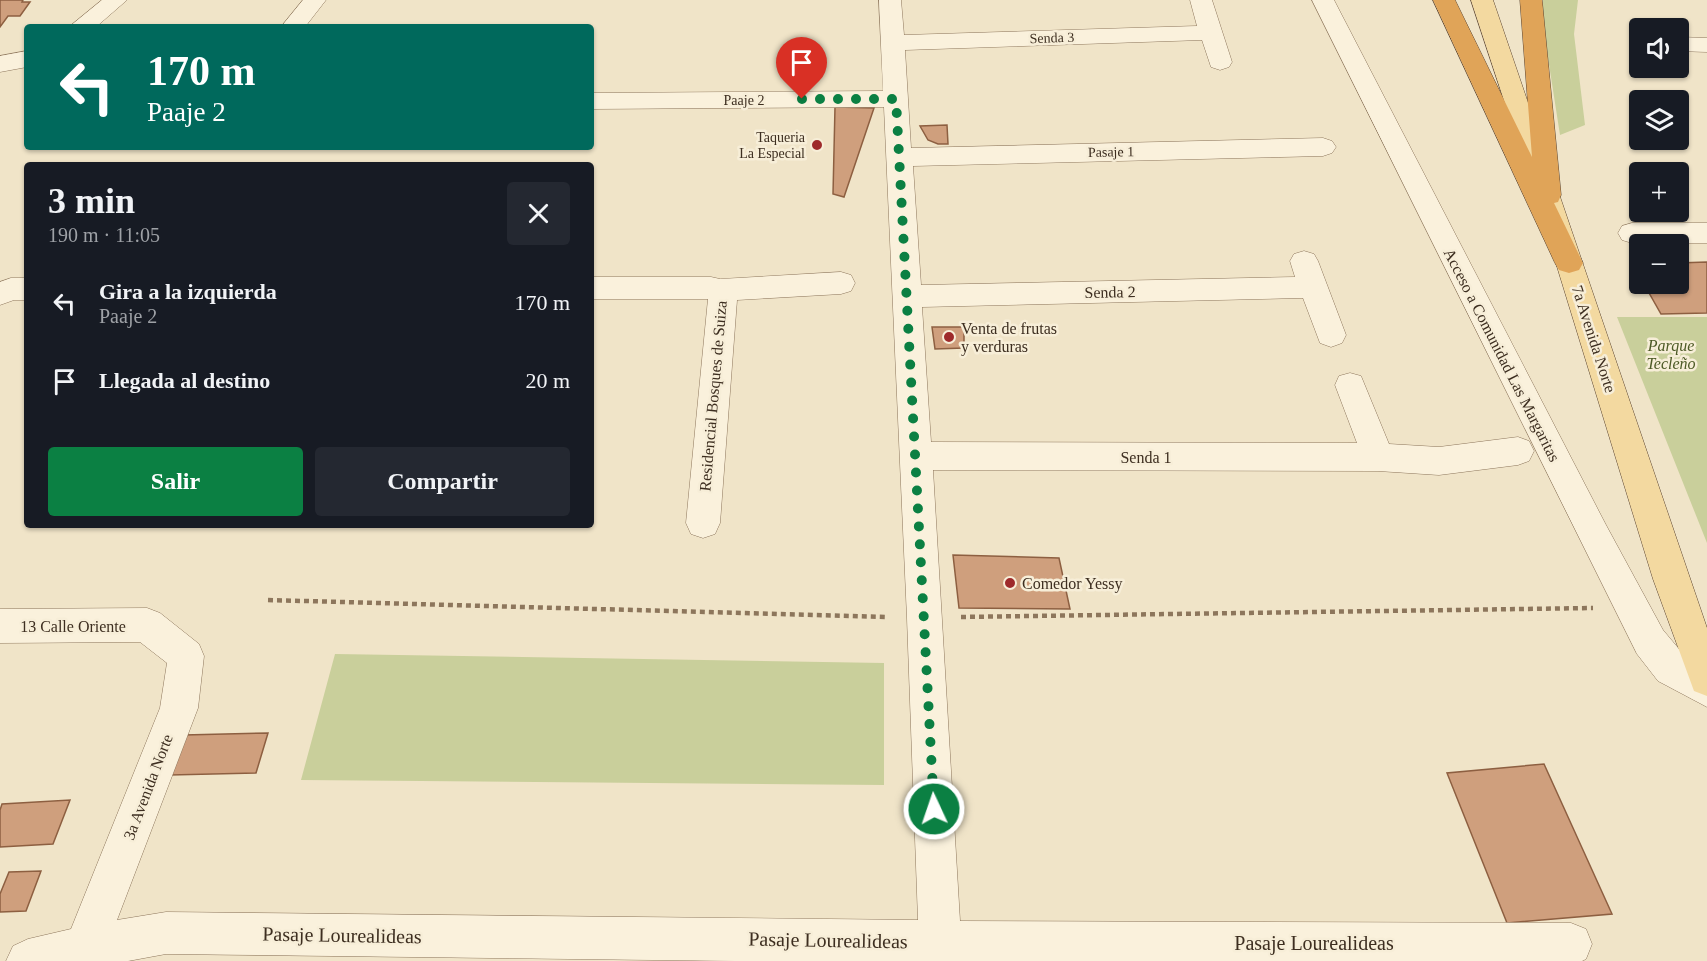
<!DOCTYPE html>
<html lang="es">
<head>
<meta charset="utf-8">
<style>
  body { margin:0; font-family:"Times New Roman",serif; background:#242831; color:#f1f3f6; height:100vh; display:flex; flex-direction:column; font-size:22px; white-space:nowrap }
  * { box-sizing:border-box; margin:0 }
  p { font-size:20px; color:#9ea1a6 }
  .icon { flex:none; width:33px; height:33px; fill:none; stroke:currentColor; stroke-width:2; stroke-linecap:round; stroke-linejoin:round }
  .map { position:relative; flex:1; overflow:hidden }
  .panel { position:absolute; left:24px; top:162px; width:570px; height:366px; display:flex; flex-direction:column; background:#171b24; border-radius:6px; box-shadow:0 2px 4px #0004 }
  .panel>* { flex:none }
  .banner { position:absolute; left:24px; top:24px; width:570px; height:126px; border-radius:6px; box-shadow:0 2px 4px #0004; background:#00695c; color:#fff; overflow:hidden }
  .tools { position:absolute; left:1629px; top:18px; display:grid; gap:12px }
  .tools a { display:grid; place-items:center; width:60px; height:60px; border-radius:6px; background:#171b24; box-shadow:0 2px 4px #0004; font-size:30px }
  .pin { position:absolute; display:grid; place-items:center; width:51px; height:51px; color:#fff; margin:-62px -26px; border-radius:50% 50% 50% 0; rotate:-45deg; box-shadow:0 0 6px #0007 }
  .pin .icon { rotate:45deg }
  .me { position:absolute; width:66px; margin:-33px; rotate:357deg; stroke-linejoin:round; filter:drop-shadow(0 0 4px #0008) }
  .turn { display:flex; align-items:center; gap:21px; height:126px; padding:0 24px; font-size:27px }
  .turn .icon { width:78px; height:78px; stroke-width:2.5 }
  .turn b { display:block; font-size:42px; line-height:51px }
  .round { display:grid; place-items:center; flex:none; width:63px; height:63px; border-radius:6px; background:#242831 }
  .overview { display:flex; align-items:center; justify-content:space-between; height:102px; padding:0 24px }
  h1 { font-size:36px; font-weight:700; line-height:45px }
  .button { display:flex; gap:12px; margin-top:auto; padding:12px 24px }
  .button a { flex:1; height:69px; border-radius:6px; background:#0b8043; color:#fff; font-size:24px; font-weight:700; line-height:69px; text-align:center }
  .button a+a { background:#242831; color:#f1f3f6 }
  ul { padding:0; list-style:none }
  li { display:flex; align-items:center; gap:18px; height:78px; padding:0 24px }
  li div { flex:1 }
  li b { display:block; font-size:22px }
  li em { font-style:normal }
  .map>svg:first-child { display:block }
</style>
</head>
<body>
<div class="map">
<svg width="1707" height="961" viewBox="0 0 1707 961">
  <rect width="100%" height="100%" fill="#f0e4c8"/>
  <path fill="#c9cf9b" d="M 1543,0 L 1578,0 L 1574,34 L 1585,125 L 1560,135 L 1543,26 Z
    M 1617,317 L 1707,317 L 1707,543 Z
    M 335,654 L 884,663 L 884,785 L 301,780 Z"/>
  <path fill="#cf9f7d" stroke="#8d5f41" stroke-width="1.5" d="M 0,0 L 23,0 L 22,2 L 30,2 L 20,16 L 8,16 L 0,27 Z
    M 0,0 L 23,0 L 22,2 L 30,2 L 20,16 L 8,16 L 0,27 Z
    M 835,107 L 874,108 L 844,197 L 833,194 Z
    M 947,125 L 948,144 L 938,144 L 928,140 L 920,126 Z
    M 1707,262 L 1707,313 L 1661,314 L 1644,284 L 1678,284 L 1678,263 Z
    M 932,327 L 964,327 L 964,348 L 935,349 Z
    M 953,555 L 1059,558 L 1070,609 L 959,608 Z
    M 268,733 L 256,773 L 170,775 L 184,735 Z
    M 1544,764 L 1612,914 L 1507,923 L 1447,773 Z
    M 70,800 L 53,844 L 0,847 L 0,810 L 2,804 Z
    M 41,871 L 26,911 L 0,912 L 0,894 L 9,872 Z"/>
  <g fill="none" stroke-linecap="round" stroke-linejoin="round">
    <g stroke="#8d765c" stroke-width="1">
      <path id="minor" d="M 102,0 L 127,0 L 96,27 L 69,27 Z
        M 303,0 L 326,0 L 305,27 L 281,27 Z
        M 879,0 L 901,0 L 904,35 L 1197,26 L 1190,0 L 1212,0 L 1232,62 L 1229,67 L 1220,70 L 1211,67 L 1202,40 L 905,50 L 911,148 L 1323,138 L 1332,141 L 1336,147 L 1332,153 L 1323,156 L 913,166 L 921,285 L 1295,277 L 1290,261 L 1294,254 L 1304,251 L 1314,254 L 1318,261 L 1346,335 L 1342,343 L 1331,347 L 1320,343 L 1303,298 L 922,307 L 931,442 L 1357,443 L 1335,385 L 1339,376 L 1350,373 L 1361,376 L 1389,444 L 1439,447 L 1518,437 L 1529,441 L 1534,451 L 1529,461 L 1518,465 L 1439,475 L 1378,471 L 933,470 L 960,921 L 1571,923 L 1586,929 L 1592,944 L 1586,959 L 1582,961 L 735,961 L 166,954 L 128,961 L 6,961 L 13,946 L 28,939 L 71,929 L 160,708 L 167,663 L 140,642 L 0,643 L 0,609 L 147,608 L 160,613 L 199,644 L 204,656 L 198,708 L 117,920 L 166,912 L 918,920 L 907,618 L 884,107 L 591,109 L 591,93 L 883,91 Z
        M 1312,0 L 1334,0 L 1606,525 L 1663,630 L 1684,655 L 1707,669 L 1707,707 L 1658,681 L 1637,654 Z
        M 1678,37 L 1707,38 L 1707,52 L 1678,51 Z
        M 27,51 L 27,67 L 0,72 L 0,56 Z
        M 1632,223 L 1707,223 L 1707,243 L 1632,243 L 1622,240 L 1618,233 L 1622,226 Z
        M 841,272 L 851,275 L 855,283 L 851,291 L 841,294 L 737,300 L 720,523 L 715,534 L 703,538 L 691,534 L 686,523 L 708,299 L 591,299 L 591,277 L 711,277 L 720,279 Z
        M 11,278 L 27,278 L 27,300 L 14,300 L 0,305 L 0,282 Z"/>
    </g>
    <g stroke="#5b4430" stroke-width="1">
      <path id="major" d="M 1471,0 L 1493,0 L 1707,628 L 1707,696 L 1694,691 L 1653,579 L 1535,195 Z"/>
    </g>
    <g stroke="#5b4430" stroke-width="1">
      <path id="highway" d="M 1433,0 L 1455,0 L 1532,157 L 1520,0 L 1542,0 L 1561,195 L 1558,202 L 1554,203 L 1583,263 L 1579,270 L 1569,273 L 1559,270 L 1555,263 Z"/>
    </g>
    <path stroke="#8d765c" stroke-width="4.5" stroke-dasharray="5 4" stroke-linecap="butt" d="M 268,600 L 888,617
      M 961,617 L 1593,608"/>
    <use href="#minor" fill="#faf1dc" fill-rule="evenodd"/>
    <use href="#major" fill="#f3d9a0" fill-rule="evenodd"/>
    <use href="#highway" fill="#e0a458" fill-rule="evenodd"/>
  </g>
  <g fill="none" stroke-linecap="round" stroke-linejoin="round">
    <path stroke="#0b8043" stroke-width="10" stroke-dasharray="0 18" d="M 802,99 L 896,99 L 934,809"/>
  </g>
  <g fill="#9e2a2b" stroke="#f7eed8" stroke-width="2">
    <circle cx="817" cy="145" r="6"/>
    <circle cx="949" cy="337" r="6"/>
    <circle cx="1010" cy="583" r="6"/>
  </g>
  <g text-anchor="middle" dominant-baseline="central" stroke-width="5" stroke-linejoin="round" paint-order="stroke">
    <g font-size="14" fill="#3d2e20" stroke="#f7eed8">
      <text transform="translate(1052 38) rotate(-2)">Senda 3</text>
      <text x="744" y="100">Paaje 2</text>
      <text transform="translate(1111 152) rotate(-1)">Pasaje 1</text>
    </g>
    <g font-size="14" fill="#3d2e20" stroke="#f7eed8" text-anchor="end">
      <text x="805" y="137">Taqueria<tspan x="805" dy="16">La Especial</tspan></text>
    </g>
    <g font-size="16" fill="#3d2e20" stroke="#f7eed8">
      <text transform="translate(1110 292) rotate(-1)">Senda 2</text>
      <text transform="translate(1594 339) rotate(72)">7a Avenida Norte</text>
      <text transform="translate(1502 355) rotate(63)">Acceso a Comunidad Las Margaritas</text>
      <text transform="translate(713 396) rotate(-85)">Residencial Bosques de Suiza</text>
      <text x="1146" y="457">Senda 1</text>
      <text x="73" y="626">13 Calle Oriente</text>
      <text transform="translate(148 787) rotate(-69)">3a Avenida Norte</text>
    </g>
    <g font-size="16" fill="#3d2e20" stroke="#f7eed8" text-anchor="start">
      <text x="961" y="328">Venta de frutas<tspan x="961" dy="18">y verduras</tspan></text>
      <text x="1022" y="583">Comedor Yessy</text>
    </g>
    <g font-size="16" font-style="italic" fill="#4d5a26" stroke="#f7eed8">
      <text x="1671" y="345">Parque<tspan x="1671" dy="18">Tecleño</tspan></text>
    </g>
    <g font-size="20" fill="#3d2e20" stroke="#f7eed8">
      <text transform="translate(342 935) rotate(1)">Pasaje Lourealideas</text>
      <text transform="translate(828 940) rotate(1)">Pasaje Lourealideas</text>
      <text x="1314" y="943">Pasaje Lourealideas</text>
    </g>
  </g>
</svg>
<div class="tools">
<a><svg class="icon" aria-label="sound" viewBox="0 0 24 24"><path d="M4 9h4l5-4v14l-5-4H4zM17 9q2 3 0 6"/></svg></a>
<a><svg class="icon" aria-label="layers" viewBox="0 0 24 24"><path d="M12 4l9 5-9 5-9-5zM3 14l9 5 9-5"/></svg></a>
<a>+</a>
<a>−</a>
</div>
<div class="pin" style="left:802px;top:99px;background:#d93025"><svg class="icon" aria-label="arrive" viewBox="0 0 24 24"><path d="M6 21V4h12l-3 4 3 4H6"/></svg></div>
<svg class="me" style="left:934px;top:809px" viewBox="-20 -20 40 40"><circle r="17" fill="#0b8043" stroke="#fff" stroke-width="3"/><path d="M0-11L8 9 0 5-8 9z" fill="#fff"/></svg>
<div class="banner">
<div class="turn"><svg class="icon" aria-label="left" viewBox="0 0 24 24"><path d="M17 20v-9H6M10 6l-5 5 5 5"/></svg><div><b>170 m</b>Paaje 2</div></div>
</div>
<section class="panel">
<div class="overview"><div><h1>3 min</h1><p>190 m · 11:05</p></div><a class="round"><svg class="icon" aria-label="close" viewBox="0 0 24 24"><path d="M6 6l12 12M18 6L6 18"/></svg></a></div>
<ul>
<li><svg class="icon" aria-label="left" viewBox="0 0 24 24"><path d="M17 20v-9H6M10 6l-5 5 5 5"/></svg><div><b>Gira a la izquierda</b><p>Paaje 2</p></div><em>170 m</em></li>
<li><svg class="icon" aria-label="arrive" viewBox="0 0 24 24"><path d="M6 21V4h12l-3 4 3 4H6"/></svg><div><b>Llegada al destino</b></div><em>20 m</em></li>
</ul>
<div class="button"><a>Salir</a><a>Compartir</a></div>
</section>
</div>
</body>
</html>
